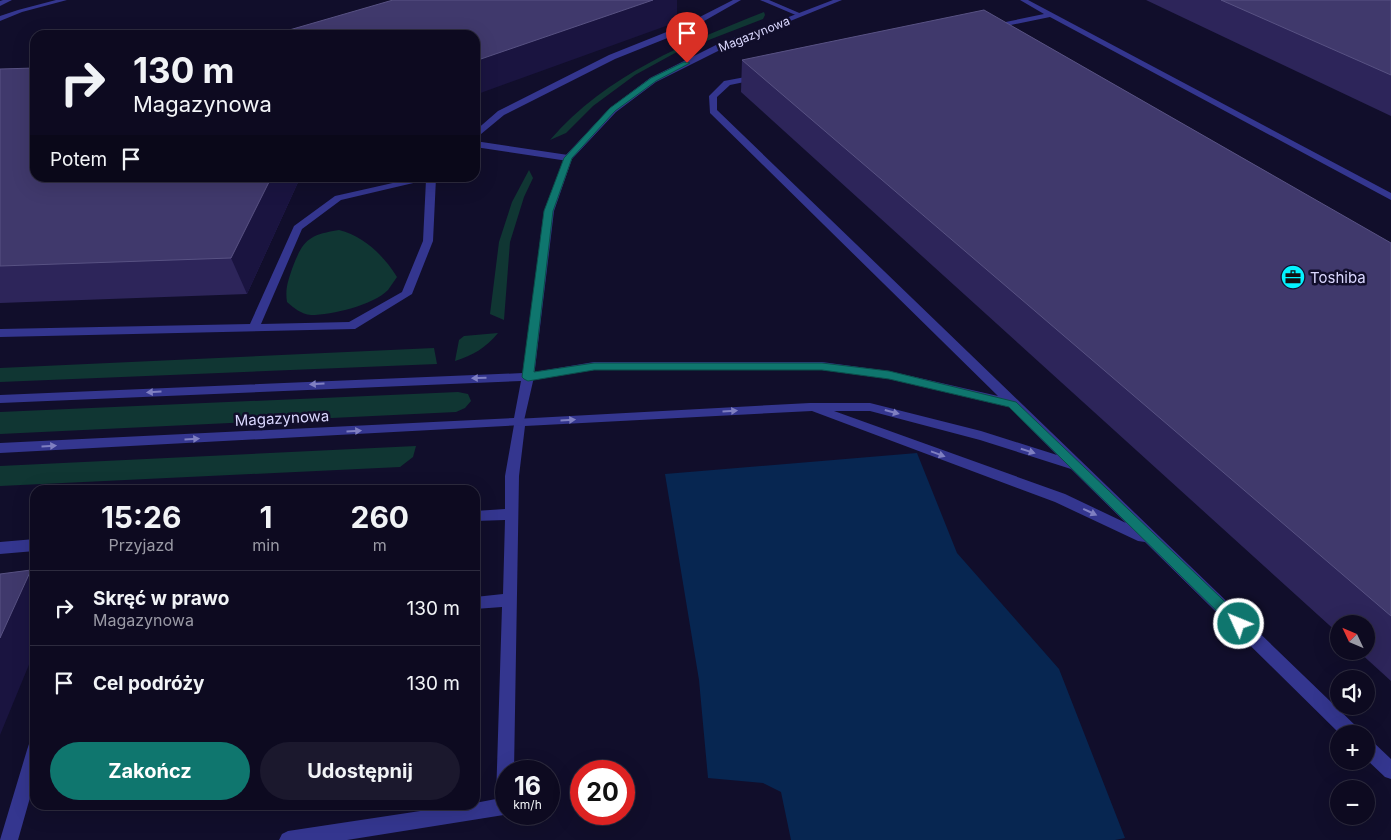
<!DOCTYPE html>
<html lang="pl">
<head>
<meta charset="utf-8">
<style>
  body { margin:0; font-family:Inter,sans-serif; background:#1b182d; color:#f1f3f6; height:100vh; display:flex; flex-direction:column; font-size:19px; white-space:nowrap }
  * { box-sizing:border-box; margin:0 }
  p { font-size:16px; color:#9a9aa5 }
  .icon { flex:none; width:28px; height:28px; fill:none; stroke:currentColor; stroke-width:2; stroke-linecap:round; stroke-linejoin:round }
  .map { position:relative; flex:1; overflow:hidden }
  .details { position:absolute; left:30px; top:485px; width:450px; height:325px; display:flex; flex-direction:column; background:#0d0a20; border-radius:15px; box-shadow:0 5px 20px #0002,0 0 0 1px #2d2b3e }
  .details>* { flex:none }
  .banner { position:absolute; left:30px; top:30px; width:450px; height:152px; border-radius:15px; box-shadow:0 5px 20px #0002,0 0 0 1px #2d2b3e; background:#0d0a20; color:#f1f3f6; overflow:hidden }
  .needle { width:32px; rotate:314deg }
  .tools { position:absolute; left:1330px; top:615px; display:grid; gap:10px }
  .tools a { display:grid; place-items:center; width:45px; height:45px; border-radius:50%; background:#0d0a20; box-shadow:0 5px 20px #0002,0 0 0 1px #2d2b3e; font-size:25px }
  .speed { position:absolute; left:495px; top:760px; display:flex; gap:10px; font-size:25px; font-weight:700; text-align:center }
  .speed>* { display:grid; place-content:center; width:65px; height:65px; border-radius:50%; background:#0d0a20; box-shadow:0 5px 20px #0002,0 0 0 1px #2d2b3e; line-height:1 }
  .speed small { font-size:12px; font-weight:400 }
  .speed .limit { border:8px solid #d22; background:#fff; color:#111 }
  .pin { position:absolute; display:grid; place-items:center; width:42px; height:42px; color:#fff; margin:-51px -21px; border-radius:50% 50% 50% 0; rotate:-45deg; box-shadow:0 0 5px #0007 }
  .pin .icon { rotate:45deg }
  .me { position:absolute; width:55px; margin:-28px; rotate:314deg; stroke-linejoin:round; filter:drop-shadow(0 0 4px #0008) }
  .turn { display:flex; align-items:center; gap:18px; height:105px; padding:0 20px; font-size:22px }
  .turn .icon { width:65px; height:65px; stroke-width:2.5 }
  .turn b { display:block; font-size:35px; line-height:42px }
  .then { display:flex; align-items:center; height:48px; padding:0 20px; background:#0003; gap:10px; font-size:19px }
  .eta { display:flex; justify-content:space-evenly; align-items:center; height:85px; text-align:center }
  .eta b { font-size:30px; font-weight:700; line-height:35px }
  .action { display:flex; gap:10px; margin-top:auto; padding:10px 20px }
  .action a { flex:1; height:58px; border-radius:30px; background:#0f766e; color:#fff; font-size:20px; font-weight:700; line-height:58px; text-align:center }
  .action a+a { background:#1b182d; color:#f1f3f6 }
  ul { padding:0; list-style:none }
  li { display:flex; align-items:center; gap:15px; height:75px; padding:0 20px; border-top:1px solid #2d2b3e }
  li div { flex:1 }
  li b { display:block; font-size:19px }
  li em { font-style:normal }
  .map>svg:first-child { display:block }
</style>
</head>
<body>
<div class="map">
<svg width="1391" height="840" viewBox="0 0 1391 840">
  <rect width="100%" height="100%" fill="#110e2b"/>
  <path fill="#103633" d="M 764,12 L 765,15 L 763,19 L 675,53 L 635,75 L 593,106 L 566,133 L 550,140 C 607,74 686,43 764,12 Z
    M 529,170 L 533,178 L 524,197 L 510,242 L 504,320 L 490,314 L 499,242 L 512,202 Z
    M 339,230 C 364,236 384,256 397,277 C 394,281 391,286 388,290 C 373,305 332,315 311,315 C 301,314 294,308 287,302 C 285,289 288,281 292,269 C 303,240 308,235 339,230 Z
    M 498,333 C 486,348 473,355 455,361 L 459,340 L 464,336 Z
    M 434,348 L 437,364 L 0,382 L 0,368 Z
    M 458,392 L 468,394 L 471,401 L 465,408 L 456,412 L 0,434 L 0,412 Z
    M 416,446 L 413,457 L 400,467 L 0,486 L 0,466 Z"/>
  <path fill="#072651" d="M 917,453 L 957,553 L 1059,669 L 1125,838 L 1115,840 L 791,840 L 781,792 L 763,783 L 708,778 L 699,680 L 665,474 Z"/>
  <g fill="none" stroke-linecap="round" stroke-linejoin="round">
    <path fill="#34368f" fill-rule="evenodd" d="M 3,0 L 12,0 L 0,6 L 0,1 Z
      M 56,0 L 67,0 L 22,12 L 0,21 L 0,16 L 18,10 Z
      M 733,0 L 741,0 L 690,29 L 615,59 L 504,115 L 475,139 L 475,131 L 498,111 L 609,55 L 684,25 Z
      M 760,0 L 769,0 L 804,15 L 798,16 Z
      M 1020,0 L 1028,0 L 1391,193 L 1391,200 L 1050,17 L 991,29 L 991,25 L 1044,14 Z
      M 756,75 L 760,77 L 759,79 L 730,85 L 717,97 L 717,110 L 1358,728 L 1360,734 L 1340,734 L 1145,542 L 1138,541 L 1055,502 L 812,411 L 525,426 L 519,476 L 514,771 L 506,771 L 506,814 L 510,814 L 347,840 L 279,840 L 282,834 L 288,831 L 460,805 L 475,805 L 475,803 L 496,799 L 502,607 L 475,609 L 475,597 L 503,594 L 505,520 L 475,521 L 475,511 L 505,509 L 505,476 L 515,419 L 810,403 L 870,403 L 981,431 L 1057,455 L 1009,407 L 889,379 L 822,370 L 594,370 L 528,381 L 524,380 L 522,377 L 524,374 L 528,373 L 594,362 L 822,362 L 889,371 L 998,396 L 710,113 L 709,96 L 724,81 ZM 834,411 L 870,411 L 980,440 L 1071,469 L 1126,523 L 1065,494 Z
      M 475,141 L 568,155 L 572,158 L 568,161 L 475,147 Z
      M 415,178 L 436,178 L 433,241 L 412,294 L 355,329 L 0,337 L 0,329 L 250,324 L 294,226 L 335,196 ZM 426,180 L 423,241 L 402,292 L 349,322 L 261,324 L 302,229 L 341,200 Z
      M 35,539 L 35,551 L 0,554 L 0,542 Z
      M 1366,739 L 1372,741 L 1391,759 L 1391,779 L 1385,777 L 1366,759 Z
      M 35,742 L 35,780 L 18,840 L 0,840 L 27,750 L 29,744 Z"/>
    <path fill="#34368f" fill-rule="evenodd" d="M 833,0 L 842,0 L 724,48 L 656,82 L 616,112 L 572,159 L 554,211 L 534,377 L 523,425 L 0,453 L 0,443 L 514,418 L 521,381 L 0,403 L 0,395 L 523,373 L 544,211 L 565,156 L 610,108 L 650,78 L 718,44 Z"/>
  </g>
  <path fill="#2d255a" d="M 1146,0 L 1391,0 L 1391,116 Z
    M 742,60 L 1391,243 L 1391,681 L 1358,651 L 1366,651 L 1366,624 L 1339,624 L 1339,634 L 741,92 Z
    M 0,69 L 35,178 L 300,178 L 247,294 L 0,303 Z"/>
  <path fill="#1a1440" d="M 653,0 L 677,0 L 677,22 L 475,95 L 475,61 Z
    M 271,178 L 300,178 L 247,294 L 231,258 Z
    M 31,570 L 35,575 L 35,650 L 0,735 L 0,638 Z"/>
  <path fill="#40396c" stroke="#585283" d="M 393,0 L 653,0 L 475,61 L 475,35 L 272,35 Z
    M 1221,0 L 1391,0 L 1391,75 Z
    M 984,10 L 1391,243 L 1391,616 L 742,60 Z
    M 35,68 L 35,178 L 271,178 L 231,258 L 0,266 L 0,69 Z
    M 31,570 L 0,638 L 0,574 Z"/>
  <defs><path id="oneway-solid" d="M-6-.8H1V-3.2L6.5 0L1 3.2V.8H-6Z" transform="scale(1.25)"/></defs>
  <g fill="#7f7fc1">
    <use href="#oneway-solid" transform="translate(479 378) rotate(179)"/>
    <use href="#oneway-solid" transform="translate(317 384) rotate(177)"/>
    <use href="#oneway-solid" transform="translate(154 392) rotate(177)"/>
    <use href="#oneway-solid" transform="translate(730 411) rotate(-3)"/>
    <use href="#oneway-solid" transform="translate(892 412) rotate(15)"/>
    <use href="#oneway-solid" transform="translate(568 420) rotate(-3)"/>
    <use href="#oneway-solid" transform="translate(354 431) rotate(-3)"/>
    <use href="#oneway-solid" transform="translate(192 439) rotate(-3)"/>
    <use href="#oneway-solid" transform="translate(49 446) rotate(-3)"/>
    <use href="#oneway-solid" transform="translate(1028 451) rotate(17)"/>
    <use href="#oneway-solid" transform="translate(938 454) rotate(20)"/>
    <use href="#oneway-solid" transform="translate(1090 512) rotate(25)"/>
  </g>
  <path fill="#0f766e" stroke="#0a4d48" d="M 684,62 L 690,63 L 656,81 L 615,111 L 572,158 L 553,211 L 534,372 L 594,363 L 822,363 L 889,371 L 1016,402 L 1244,620 L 1246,624 L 1244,628 L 1239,630 L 1234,628 L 1009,407 L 889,379 L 822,370 L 594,370 L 528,381 L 524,379 L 522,377 L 544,211 L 564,158 L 610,108 L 651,78 Z"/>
  <defs>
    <g id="office-disc" transform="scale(1.25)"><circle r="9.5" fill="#04f3ff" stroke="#110e2b"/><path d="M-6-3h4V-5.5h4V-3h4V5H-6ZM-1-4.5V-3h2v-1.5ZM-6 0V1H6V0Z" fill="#111"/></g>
  </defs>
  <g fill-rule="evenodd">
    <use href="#office-disc" x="1293" y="277"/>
  </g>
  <g text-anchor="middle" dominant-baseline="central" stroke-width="5" stroke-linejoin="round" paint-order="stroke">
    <g font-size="12" fill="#dbd8ff" stroke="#110e2b">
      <text transform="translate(754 34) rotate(-22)">Magazynowa</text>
    </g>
    <g font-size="15" fill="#dbd8ff" stroke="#110e2b" text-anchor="start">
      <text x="1310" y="277">Toshiba</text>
    </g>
    <g font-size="15" fill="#dbd8ff" stroke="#110e2b">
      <text transform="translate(282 418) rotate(-3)">Magazynowa</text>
    </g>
  </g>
</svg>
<div class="tools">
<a><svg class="needle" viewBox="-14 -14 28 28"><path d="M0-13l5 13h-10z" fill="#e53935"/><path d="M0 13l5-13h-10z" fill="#9a9aa5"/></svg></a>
<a><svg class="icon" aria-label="sound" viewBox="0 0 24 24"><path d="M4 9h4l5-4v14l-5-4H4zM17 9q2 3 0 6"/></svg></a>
<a>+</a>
<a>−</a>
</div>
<div class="speed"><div>16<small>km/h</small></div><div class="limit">20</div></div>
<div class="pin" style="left:687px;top:63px;background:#d93025"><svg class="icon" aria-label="arrive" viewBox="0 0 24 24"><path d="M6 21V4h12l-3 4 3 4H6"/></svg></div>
<svg class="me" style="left:1239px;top:624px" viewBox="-20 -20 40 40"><circle r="17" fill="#0f766e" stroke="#fff" stroke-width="3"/><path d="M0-11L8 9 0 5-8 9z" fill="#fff"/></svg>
<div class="banner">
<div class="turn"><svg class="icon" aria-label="right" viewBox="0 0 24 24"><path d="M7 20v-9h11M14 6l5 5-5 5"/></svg><div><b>130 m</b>Magazynowa</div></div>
<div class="then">Potem<svg class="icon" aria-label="arrive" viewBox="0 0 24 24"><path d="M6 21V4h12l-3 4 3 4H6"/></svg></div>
</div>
<section class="details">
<div class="eta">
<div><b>15:26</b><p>Przyjazd</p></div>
<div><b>1</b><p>min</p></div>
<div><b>260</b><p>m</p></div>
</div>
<ul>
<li><svg class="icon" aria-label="right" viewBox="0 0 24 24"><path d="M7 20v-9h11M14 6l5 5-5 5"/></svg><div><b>Skręć w prawo</b><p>Magazynowa</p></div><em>130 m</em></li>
<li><svg class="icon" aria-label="arrive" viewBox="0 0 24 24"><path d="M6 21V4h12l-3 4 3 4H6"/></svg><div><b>Cel podróży</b></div><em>130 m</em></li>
</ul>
<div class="action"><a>Zakończ</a><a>Udostępnij</a></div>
</section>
</div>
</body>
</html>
